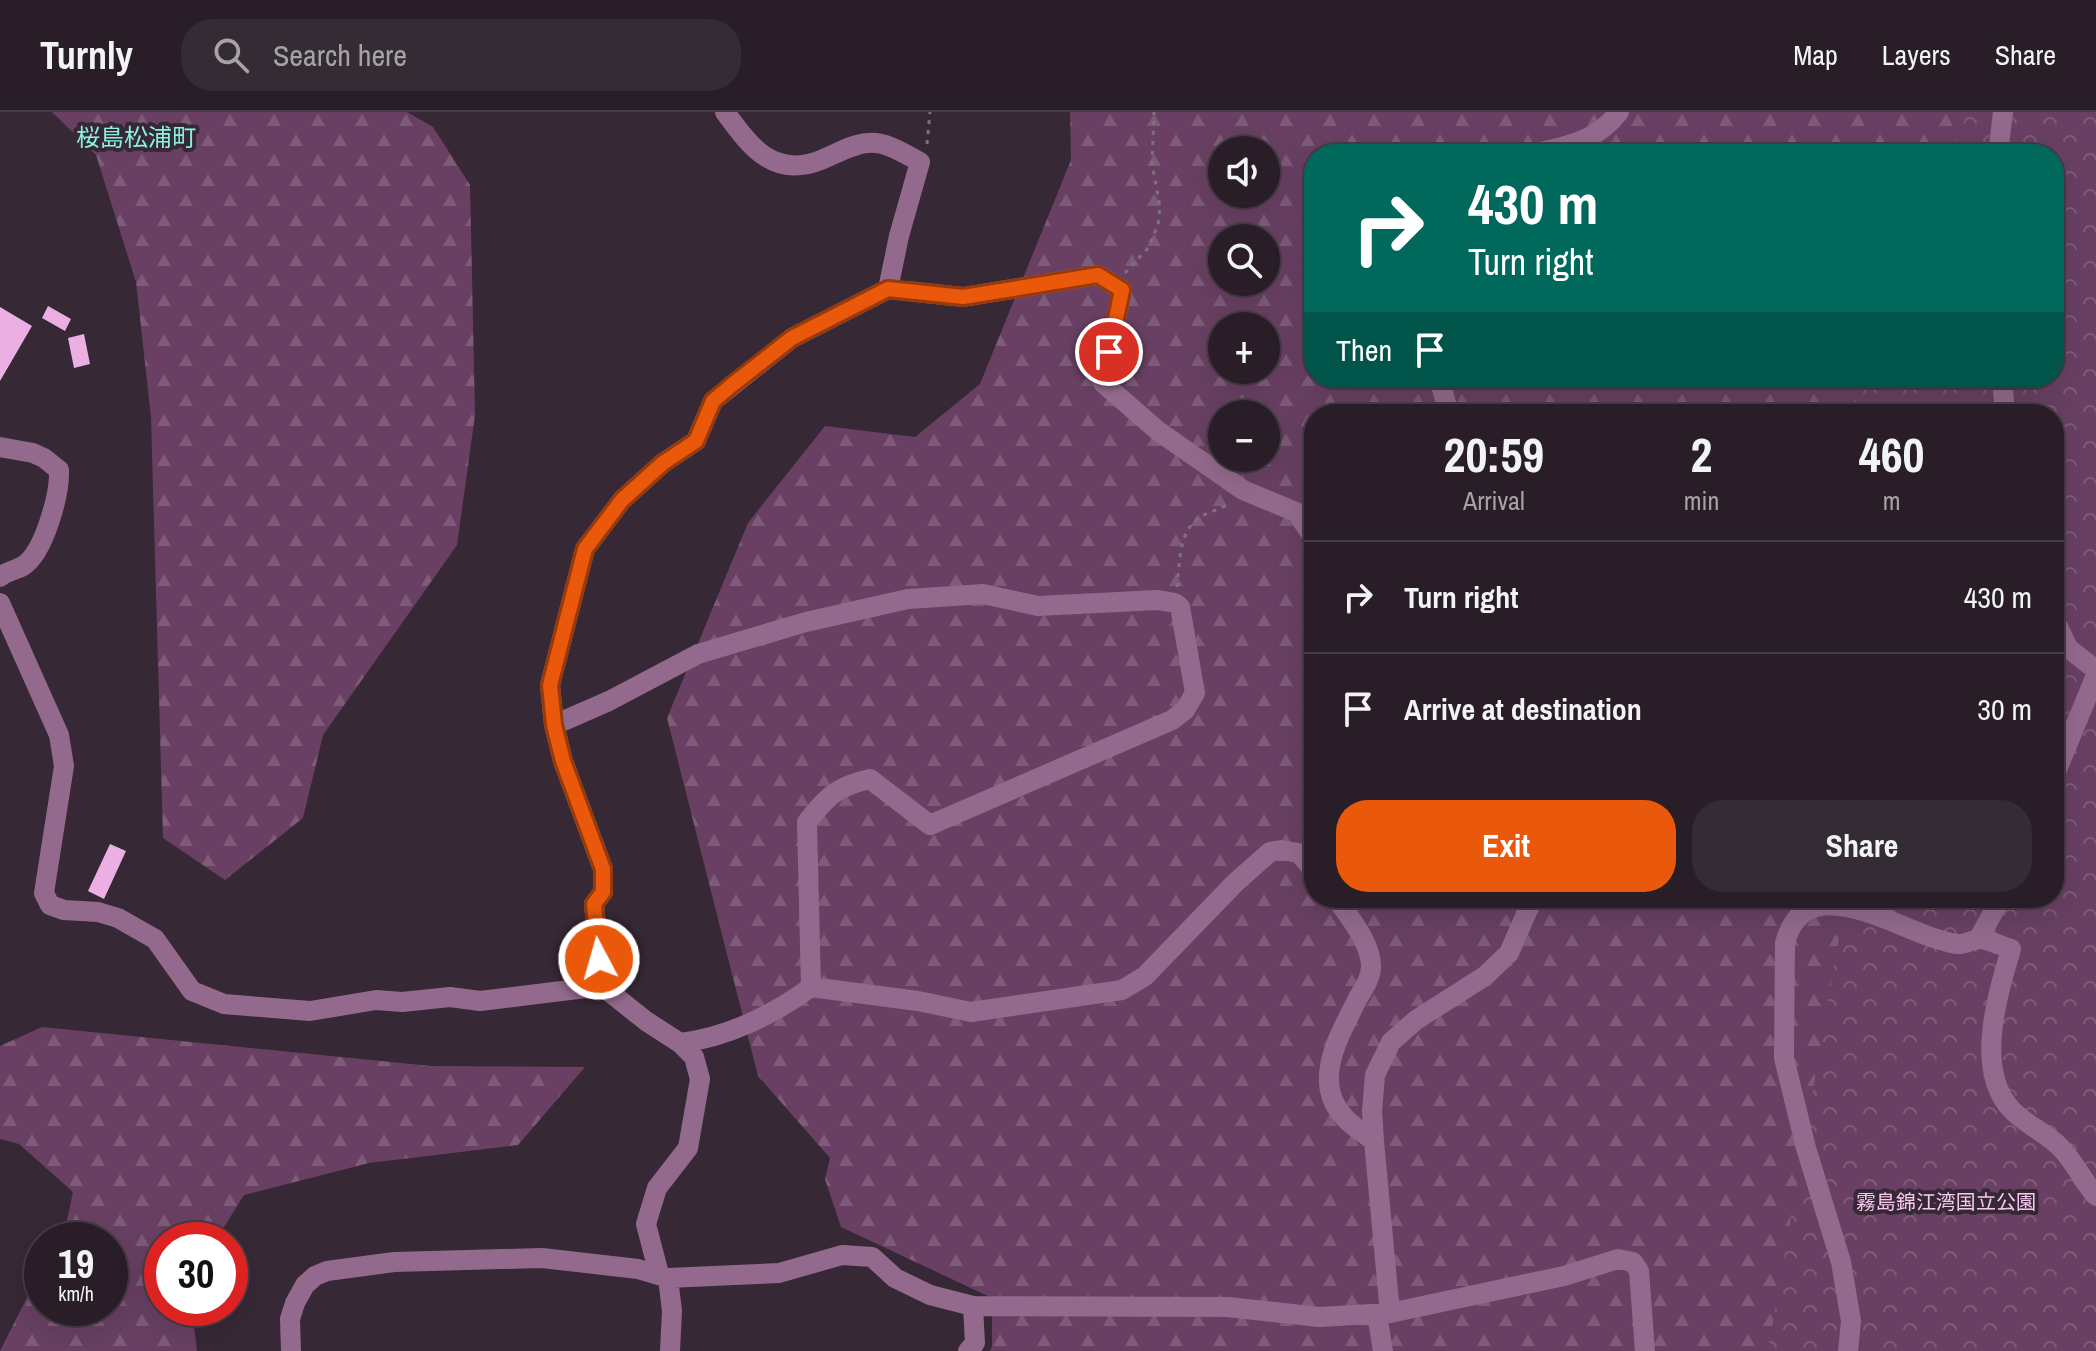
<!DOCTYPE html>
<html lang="en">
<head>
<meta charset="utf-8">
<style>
  body { margin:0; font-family:"Archivo Narrow","Noto Sans JP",sans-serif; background:#352b34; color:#f1f3f6; height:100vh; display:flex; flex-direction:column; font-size:30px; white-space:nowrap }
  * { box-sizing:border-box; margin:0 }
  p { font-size:26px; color:#a5a2a8 }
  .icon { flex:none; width:44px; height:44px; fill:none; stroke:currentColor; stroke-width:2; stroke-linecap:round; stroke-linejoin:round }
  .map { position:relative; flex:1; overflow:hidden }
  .panel { position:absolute; left:1304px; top:292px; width:760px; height:504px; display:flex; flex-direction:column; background:#291e28; border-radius:32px; box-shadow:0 8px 32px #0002,0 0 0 2px #453c45 }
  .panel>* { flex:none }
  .top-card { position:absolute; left:1304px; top:32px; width:760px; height:244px; border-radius:32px; box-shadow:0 8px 32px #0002,0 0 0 2px #453c45; background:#00695c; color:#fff; overflow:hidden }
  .controls { position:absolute; left:1208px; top:24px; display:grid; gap:16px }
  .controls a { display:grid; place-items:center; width:72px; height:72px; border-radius:50%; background:#291e28; box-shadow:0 8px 32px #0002,0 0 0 2px #453c45; font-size:40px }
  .speed { position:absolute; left:24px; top:1110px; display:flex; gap:16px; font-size:40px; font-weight:700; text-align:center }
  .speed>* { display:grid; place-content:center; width:104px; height:104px; border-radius:50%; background:#291e28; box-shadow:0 8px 32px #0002,0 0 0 2px #453c45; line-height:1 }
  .speed small { font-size:20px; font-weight:400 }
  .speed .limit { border:12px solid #d22; background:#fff; color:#111 }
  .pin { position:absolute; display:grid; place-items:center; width:68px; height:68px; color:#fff; margin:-34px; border:4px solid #fff; border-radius:50%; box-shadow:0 2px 8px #0007 }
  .me { position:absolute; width:88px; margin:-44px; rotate:354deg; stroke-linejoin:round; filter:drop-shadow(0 0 6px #0008) }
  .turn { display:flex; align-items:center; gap:28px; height:168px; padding:0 32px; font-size:36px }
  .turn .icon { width:104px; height:104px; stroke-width:2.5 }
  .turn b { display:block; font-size:56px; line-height:68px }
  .then { display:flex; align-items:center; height:76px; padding:0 32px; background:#0003; gap:16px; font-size:30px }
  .eta { display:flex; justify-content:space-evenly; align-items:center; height:136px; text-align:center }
  .eta b { font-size:48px; font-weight:800; line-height:56px }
  .button { display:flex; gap:16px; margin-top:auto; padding:16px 32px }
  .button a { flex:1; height:92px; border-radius:32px; background:#ea580c; color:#fff; font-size:32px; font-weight:800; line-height:92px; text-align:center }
  .button a+a { background:#352b34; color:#f1f3f6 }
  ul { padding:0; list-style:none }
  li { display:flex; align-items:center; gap:24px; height:112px; padding:0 32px; border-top:2px solid #453c45 }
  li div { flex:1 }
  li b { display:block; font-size:30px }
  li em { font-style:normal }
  header { display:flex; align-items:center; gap:48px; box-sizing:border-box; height:112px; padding:0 40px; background:#291e28; border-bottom:2px solid #453c45 }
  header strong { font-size:38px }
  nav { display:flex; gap:44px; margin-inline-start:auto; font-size:28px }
  .search { width:560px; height:72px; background:#352b34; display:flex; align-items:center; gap:20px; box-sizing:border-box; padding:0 28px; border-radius:32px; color:#a5a2a8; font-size:30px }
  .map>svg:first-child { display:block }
</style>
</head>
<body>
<header>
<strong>Turnly</strong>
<div class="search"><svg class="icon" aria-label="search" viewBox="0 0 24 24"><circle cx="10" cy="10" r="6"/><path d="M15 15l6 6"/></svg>Search here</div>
<nav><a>Map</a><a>Layers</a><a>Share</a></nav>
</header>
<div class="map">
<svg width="2096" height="1239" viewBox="0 0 2096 1239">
  <defs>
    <pattern id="forest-firs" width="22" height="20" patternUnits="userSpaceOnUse" patternTransform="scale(2)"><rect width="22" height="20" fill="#694063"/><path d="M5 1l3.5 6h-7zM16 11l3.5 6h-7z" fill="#7f5b7a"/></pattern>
    <pattern id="park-crowns" width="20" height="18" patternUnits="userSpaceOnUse" patternTransform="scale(2)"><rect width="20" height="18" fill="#694063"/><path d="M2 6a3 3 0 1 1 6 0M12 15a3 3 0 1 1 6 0" fill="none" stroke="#7f5b7a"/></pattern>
  </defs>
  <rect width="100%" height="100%" fill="#372835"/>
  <path fill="url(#forest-firs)" fill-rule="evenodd" d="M 52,0 L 407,0 L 433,15 L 470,73 L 475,303 L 457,433 L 323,623 L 303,706 L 225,768 L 163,726 L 151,305 L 136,170 L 96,43 Z
    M 1070,0 L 2096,0 L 2096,1239 L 990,1239 L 992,1234 L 992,1186 L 841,1115 L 825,1067 L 830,1046 L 758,964 L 667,606 L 748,411 L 825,314 L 915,325 L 980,272 L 1071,48 ZM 1222,38 L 1266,38 L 1266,82 L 1222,82 ZM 1314,42 L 2054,42 L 2054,266 L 1314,266 ZM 1222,126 L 1266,126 L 1266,170 L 1222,170 ZM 1222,214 L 1266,214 L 1266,258 L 1222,258 ZM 1222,302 L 1266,302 L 1266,346 L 1222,346 ZM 1314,302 L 2054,302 L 2054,786 L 1314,786 Z
    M 42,915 L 431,954 L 585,955 L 518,1033 L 369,1051 L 244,1083 L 216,1128 L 162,1128 L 162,1196 L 192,1196 L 197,1239 L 0,1239 L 42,1156 L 42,1196 L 110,1196 L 110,1128 L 57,1128 L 67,1108 L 73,1080 L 19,1032 L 0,1027 L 0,934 Z"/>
  <path fill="url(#park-crowns)" d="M 1968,0 L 2096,0 L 2096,1239 L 1768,1239 L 1846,786 L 2054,786 L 2054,302 L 1857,302 L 1855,285 L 1863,266 L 2054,266 L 2054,42 L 1951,42 Z"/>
  <path fill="#ecafe3" d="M 48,194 L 71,207 L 65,219 L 42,206 Z
    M 0,195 L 32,214 L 0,269 Z
    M 84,222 L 90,252 L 74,256 L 68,226 Z
    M 110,732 L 126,739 L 104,787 L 88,779 Z"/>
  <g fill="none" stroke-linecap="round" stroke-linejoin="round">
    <path stroke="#7e717c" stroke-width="3" stroke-dasharray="4 6" stroke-linecap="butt" d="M 927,32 L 930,0
      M 1125,161 L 1148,136 L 1158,113 L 1160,95 L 1152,52 L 1154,0
      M 1177,475 C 1180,451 1178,420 1200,405 C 1209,400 1220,397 1229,392"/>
    <path stroke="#936a8d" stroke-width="20" d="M 725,0 C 750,34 773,67 821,48 C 836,42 852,32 868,31 C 886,29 905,42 920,50 L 899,124 L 888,177
      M 1533,42 C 1568,33 1596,30 1619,0
      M 1998,42 L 2003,0
      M 1439,266 L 1449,302
      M 2002,266 L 2005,302
      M 0,335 L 33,341 L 44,346 L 59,358 C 60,382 44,441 23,454 C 16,458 7,459 0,465
      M 0,491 L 59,623 L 64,654 L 44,781 L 50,793 L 64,798 L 98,800 L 118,806 L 155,827 L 192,879 L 224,892 L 310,899 L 376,888 L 402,890 L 450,885 L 480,889 L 602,874 L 646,909 L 680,931 L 694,945 L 700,967 L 688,1036 L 657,1076 L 646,1112 L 659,1162
      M 2054,506 L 2068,536 L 2096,558
      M 554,613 L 609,589 L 698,542 L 806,510 L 908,487 L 983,482 L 1038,494 L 1158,488 L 1175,491 L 1180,495 L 1195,581 L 1185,598 L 1172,608 L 930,713 L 870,667 C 838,674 827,684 807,710 L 811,875
      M 2054,665 L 2096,563
      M 1336,786 C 1349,805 1369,828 1371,852 C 1372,864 1364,876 1358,886 C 1340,923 1310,970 1345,1006 C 1353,1015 1365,1022 1374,1029
      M 1979,826 L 2001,786
      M 602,874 L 594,792 L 603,780 L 603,757 L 563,649 L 554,613 L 550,573 L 585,437 L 622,388 L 663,351 L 696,329 L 713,289 L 792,226 L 888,177 L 963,185 L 1098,163 L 1122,178 L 1103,271 L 1158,319 L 1243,378 L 1296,400 L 1314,426
      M 680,931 C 727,925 773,903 811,875 L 918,889 L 971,900 L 1122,878 L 1145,864 L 1236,770 L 1270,740 L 1281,738 L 1299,741 L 1314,759
      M 668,1166 L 672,1199 L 670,1239
      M 1390,1201 L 1374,1029 L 1372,999 L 1375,963 L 1391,930 L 1416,908 L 1485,864 L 1509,841 L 1533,786
      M 1377,1202 L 1383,1239
      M 291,1239 L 290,1207 L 295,1191 L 305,1173 L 315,1164 L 327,1159 L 394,1150 L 542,1146 L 638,1157 L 668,1166 L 779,1161 L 842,1143 L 872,1145 L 895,1166 L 930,1183 L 973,1194 L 1228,1195 L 1319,1205 L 1390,1201 L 1564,1164 L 1618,1147 L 1633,1150 L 1639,1159 L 1645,1239
      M 968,1239 L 975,1231 L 973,1194
      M 1848,1239 L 1851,1209 L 1841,1150 L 1806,1036 L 1784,946 L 1785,831 C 1804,758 1888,811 1934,826 C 1941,828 1951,832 1958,832 C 1966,833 1974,826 1982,827 C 1991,829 2002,834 2011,837 C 1998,882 1974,957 2011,997 C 2024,1012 2045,1020 2060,1035 C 2074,1049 2083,1069 2096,1084"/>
  </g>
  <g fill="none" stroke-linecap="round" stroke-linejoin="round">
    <g stroke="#983908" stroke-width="20">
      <path id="route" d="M 599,847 L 594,792 L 603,780 L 603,757 L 563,649 L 554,613 L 550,573 L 585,437 L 622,388 L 663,351 L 696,329 L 713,289 L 732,273 L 792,226 L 888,177 L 963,185 L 1098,163 L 1122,178 L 1109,240"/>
    </g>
    <use href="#route" stroke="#ea580c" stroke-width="14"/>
  </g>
  <g text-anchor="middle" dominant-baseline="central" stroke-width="8" stroke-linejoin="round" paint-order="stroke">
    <g font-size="20" fill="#f9c8f1" stroke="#372835">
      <text x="1946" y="1089">霧島錦江湾国立公園</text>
    </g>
    <g font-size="24" fill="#8af1e0" stroke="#372835">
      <text x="136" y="25">桜島松浦町</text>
    </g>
  </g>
</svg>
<div class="controls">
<a><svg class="icon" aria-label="sound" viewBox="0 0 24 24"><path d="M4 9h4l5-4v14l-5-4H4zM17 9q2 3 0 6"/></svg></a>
<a><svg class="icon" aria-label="search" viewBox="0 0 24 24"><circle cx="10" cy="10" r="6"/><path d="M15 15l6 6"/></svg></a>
<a>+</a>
<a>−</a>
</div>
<div class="speed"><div>19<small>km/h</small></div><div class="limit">30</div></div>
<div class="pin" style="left:1109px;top:240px;background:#d93025"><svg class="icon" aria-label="arrive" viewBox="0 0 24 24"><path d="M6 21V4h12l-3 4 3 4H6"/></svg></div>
<svg class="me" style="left:599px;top:847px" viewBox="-20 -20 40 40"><circle r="17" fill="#ea580c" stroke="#fff" stroke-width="3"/><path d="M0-11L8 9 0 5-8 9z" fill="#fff"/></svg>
<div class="top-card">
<div class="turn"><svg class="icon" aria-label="right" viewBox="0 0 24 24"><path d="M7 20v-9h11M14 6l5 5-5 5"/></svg><div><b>430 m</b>Turn right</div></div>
<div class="then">Then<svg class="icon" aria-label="arrive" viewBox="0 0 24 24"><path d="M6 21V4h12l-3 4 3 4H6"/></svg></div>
</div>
<section class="panel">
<div class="eta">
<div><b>20:59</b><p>Arrival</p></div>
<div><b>2</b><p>min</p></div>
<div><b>460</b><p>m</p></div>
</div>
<ul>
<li><svg class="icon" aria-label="right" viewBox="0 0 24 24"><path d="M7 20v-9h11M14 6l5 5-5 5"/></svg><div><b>Turn right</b></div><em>430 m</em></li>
<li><svg class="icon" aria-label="arrive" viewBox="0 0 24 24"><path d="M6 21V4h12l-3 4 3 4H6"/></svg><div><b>Arrive at destination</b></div><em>30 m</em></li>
</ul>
<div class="button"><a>Exit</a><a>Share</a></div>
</section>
</div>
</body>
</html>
